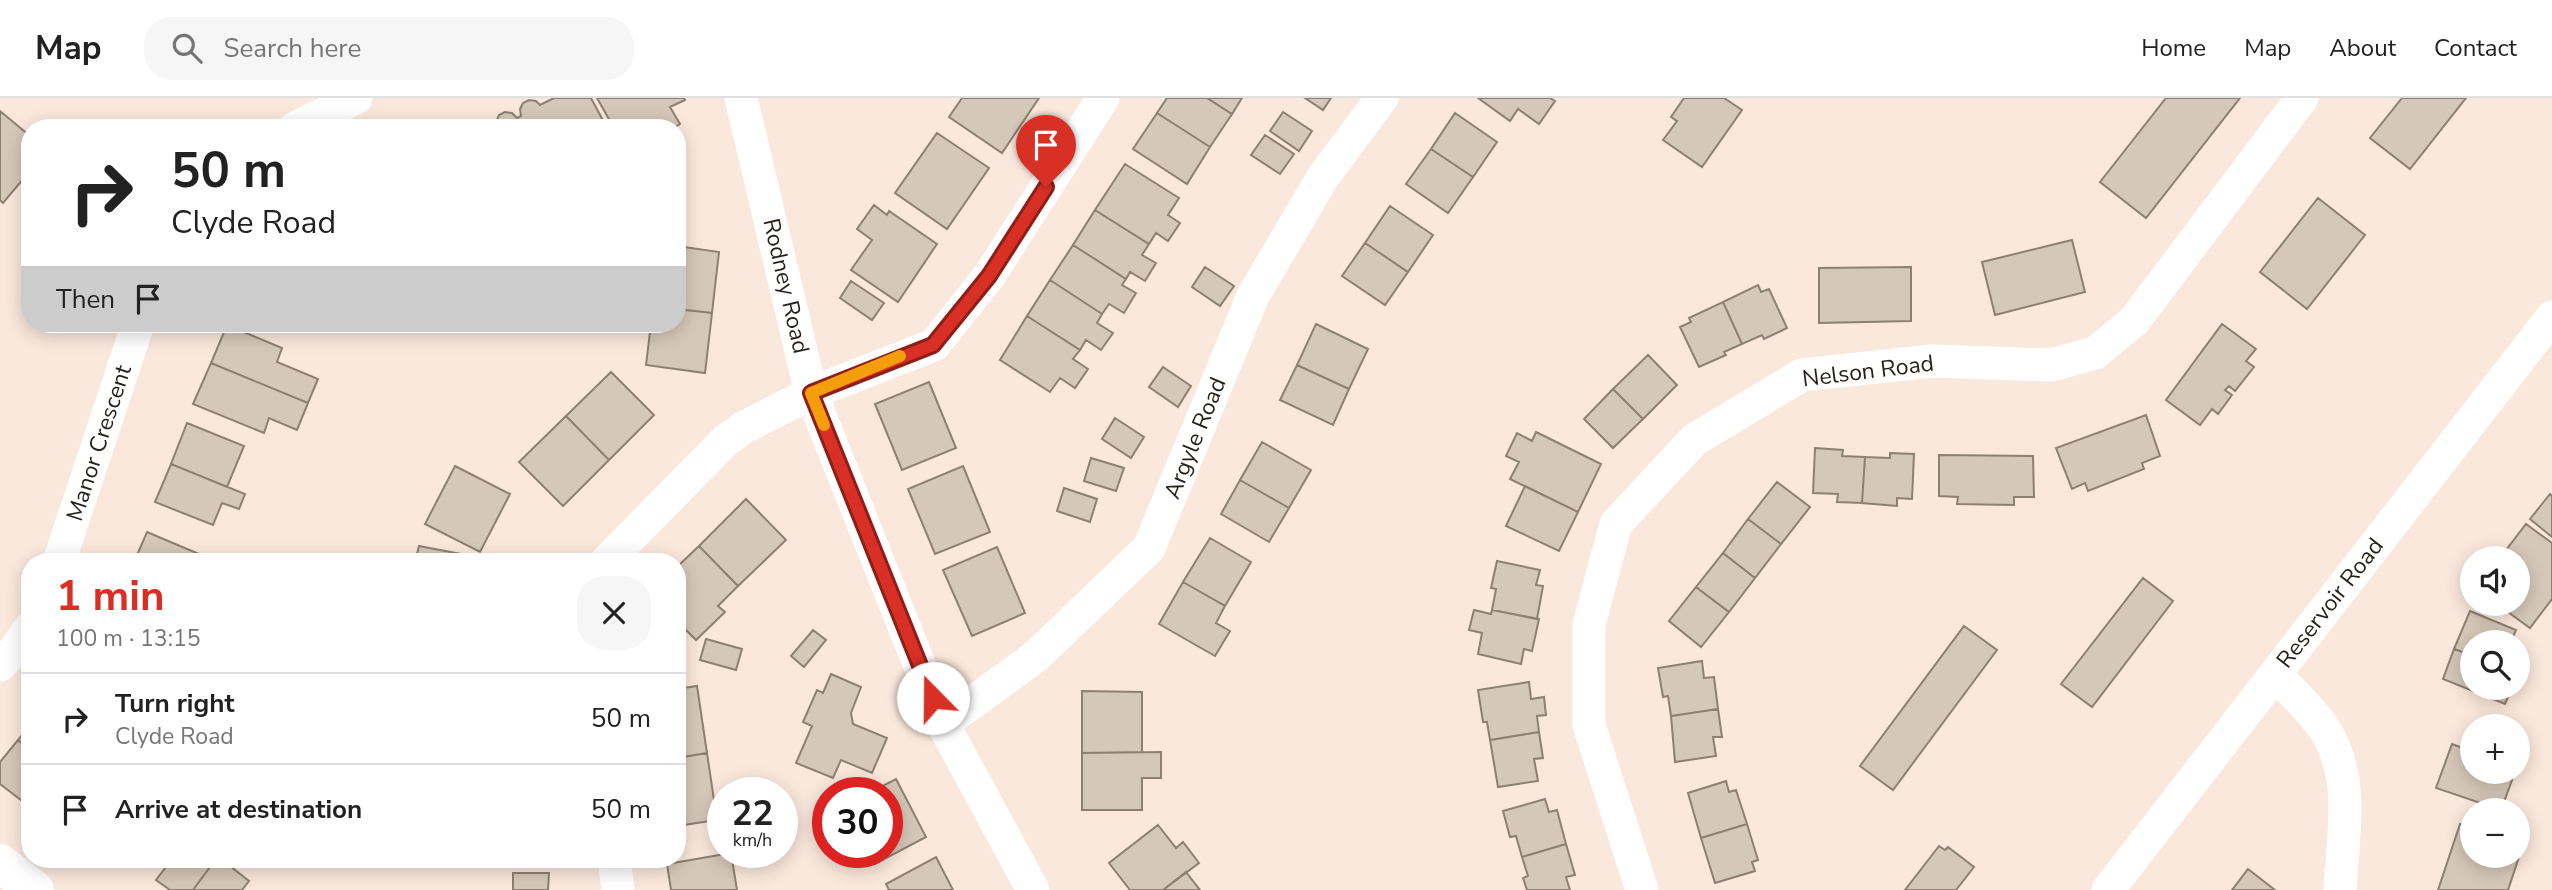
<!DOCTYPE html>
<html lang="en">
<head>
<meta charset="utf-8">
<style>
  body { margin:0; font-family:"Nunito Sans",sans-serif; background:#f6f6f6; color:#222; height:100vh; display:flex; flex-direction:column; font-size:26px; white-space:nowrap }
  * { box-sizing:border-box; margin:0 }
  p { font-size:23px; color:#767676 }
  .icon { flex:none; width:38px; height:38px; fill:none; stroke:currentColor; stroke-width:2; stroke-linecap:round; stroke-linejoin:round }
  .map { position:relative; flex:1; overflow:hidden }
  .drawer { position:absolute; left:21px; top:455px; width:665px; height:315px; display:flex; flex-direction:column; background:#fff; border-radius:28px; box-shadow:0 4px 18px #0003 }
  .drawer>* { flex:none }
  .top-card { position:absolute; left:21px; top:21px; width:665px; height:214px; border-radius:28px; box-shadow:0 4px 18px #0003; background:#fff; color:#222; overflow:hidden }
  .tools { position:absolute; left:2460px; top:448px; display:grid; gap:14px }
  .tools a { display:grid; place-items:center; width:70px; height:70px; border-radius:50%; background:#fff; box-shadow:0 4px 18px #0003; font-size:35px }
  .speed { position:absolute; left:707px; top:679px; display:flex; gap:14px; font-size:35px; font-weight:700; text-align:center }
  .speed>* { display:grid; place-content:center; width:91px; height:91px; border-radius:50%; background:#fff; box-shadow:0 4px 18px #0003; line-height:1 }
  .speed small { font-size:18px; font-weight:400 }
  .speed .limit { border:10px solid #d22; background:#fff; color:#111 }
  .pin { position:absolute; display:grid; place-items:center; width:60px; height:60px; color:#fff; margin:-72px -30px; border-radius:50% 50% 50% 0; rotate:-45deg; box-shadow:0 0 7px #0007 }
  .pin .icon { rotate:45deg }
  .me { position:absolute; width:77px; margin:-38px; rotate:338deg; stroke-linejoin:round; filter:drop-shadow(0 0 5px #0008) }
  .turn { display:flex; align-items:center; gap:24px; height:147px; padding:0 35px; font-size:32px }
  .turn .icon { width:91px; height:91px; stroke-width:2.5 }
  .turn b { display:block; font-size:49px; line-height:60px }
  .then { display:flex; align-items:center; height:66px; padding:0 35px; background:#0003; gap:14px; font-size:26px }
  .round { display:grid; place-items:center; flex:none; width:74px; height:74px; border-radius:28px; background:#f6f6f6 }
  .overview { display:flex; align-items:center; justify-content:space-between; height:119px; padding:0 35px }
  h1 { font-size:42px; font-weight:700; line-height:52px; color:#d93025 }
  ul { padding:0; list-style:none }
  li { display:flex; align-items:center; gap:21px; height:91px; padding:0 35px; border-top:2px solid #e0e0e0 }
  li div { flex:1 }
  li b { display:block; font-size:26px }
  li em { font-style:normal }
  header { display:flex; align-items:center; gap:42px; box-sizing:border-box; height:98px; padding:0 35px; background:#fff; border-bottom:2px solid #e0e0e0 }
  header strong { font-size:33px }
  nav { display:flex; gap:38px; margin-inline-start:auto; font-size:24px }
  .search { width:490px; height:63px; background:#f6f6f6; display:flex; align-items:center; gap:18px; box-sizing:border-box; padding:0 24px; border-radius:28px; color:#767676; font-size:26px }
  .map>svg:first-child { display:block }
</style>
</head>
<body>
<header>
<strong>Map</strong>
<div class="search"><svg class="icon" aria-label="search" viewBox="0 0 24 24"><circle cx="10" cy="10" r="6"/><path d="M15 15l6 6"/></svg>Search here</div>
<nav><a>Home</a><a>Map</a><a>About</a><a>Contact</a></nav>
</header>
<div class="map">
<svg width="2552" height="792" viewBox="0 0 2552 792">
  <rect width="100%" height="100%" fill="#fbe8dd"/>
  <path fill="#d6c8b9" stroke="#8d8072" stroke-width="2" d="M 554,0 L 591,0 L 607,30 L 497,30 L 496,24 L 499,17 L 505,14 L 512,15 L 517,20 L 521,18 L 520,11 L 523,5 L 529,2 L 536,3 L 540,7 Z
    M 597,0 L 684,0 L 685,2 L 670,9 L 680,26 L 674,30 L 614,30 Z
    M 962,0 L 1039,0 L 1002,55 L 949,19 Z
    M 1167,0 L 1207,0 L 1232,16 L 1210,49 L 1157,15 Z
    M 1207,0 L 1242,0 L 1232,16 Z
    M 1305,0 L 1331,0 L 1323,12 Z
    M 1478,0 L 1550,0 L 1555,3 L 1539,26 L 1518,11 L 1510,23 Z
    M 1684,0 L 1724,0 L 1742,12 L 1702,69 L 1663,42 L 1677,23 L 1671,19 Z
    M 2166,0 L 2240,0 L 2146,120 L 2100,84 Z
    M 2402,0 L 2466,0 L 2410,71 L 2370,40 Z
    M 0,13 L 30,38 L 30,73 L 3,105 L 0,102 Z
    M 1283,14 L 1312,33 L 1299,53 L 1270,33 Z
    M 1157,15 L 1210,49 L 1187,86 L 1133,51 Z
    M 1455,15 L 1497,44 L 1473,79 L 1431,51 Z
    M 937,35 L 989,70 L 947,131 L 895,95 Z
    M 1265,37 L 1294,56 L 1280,76 L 1251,57 Z
    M 1431,51 L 1473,79 L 1448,115 L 1406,86 Z
    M 1125,66 L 1179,100 L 1168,117 L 1180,125 L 1168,143 L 1156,135 L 1149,146 L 1095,112 Z
    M 2318,100 L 2365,137 L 2307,211 L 2260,174 Z
    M 874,107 L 887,117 L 889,113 L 937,146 L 898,204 L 851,172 L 872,142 L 857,131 Z
    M 1390,108 L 1433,137 L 1408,174 L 1365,145 Z
    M 1095,112 L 1149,146 L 1142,157 L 1156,165 L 1145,183 L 1130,174 L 1126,181 L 1073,147 Z
    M 2072,142 L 2085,194 L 1995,217 L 1982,164 Z
    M 1365,145 L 1408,174 L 1385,207 L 1342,178 Z
    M 1073,147 L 1126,181 L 1122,187 L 1136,195 L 1124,215 L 1109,206 L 1102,216 L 1050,182 Z
    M 677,148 L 719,154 L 712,215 L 677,211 Z
    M 1205,169 L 1234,188 L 1220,208 L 1192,189 Z
    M 1911,169 L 1911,223 L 1819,225 L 1819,170 Z
    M 1050,182 L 1102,216 L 1097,225 L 1113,235 L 1101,252 L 1086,242 L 1080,252 L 1027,218 Z
    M 851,183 L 884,205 L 872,222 L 840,200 Z
    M 1758,187 L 1761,194 L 1769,191 L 1787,230 L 1764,241 L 1762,237 L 1742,246 L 1723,204 Z
    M 1723,204 L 1742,246 L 1724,254 L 1726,257 L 1699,269 L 1680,229 L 1691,224 L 1689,220 Z
    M 677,211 L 712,215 L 705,275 L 646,267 L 651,226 L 677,226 Z
    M 1027,218 L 1080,252 L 1073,261 L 1088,271 L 1075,290 L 1060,280 L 1050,294 L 1000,262 Z
    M 1316,226 L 1368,251 L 1349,291 L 1297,267 Z
    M 2222,226 L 2256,251 L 2246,263 L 2254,269 L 2235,293 L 2229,288 L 2225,292 L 2232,297 L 2218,316 L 2212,311 L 2200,327 L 2166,302 Z
    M 227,227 L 282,250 L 277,264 L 318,281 L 308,305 L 211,265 Z
    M 1648,257 L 1677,287 L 1643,321 L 1613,291 Z
    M 211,265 L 308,305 L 297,332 L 269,320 L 264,335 L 193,306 Z
    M 1297,267 L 1349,291 L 1333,327 L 1280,302 Z
    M 1163,269 L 1191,288 L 1178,309 L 1149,289 Z
    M 611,274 L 654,317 L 609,362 L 566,318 Z
    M 929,284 L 956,350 L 902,372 L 875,306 Z
    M 1613,291 L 1643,321 L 1613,350 L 1584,321 Z
    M 2146,317 L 2160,358 L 2142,365 L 2144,371 L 2088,393 L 2085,385 L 2072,391 L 2056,350 Z
    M 566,318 L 609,362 L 563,408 L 519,364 Z
    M 1115,320 L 1144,339 L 1131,360 L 1102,341 Z
    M 187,325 L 244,348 L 227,389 L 171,366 Z
    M 1536,334 L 1601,366 L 1578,414 L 1510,381 L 1519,364 L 1506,358 L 1517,335 L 1532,343 Z
    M 1262,344 L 1311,372 L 1289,410 L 1240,382 Z
    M 1815,350 L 1843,352 L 1842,358 L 1865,359 L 1862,405 L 1837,404 L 1838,396 L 1813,395 Z
    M 1890,355 L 1914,356 L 1912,401 L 1897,400 L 1897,408 L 1862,405 L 1865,359 L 1890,360 Z
    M 1939,357 L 2033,358 L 2034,399 L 2014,399 L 2014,407 L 1957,406 L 1958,399 L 1939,398 Z
    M 1091,360 L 1124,370 L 1116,393 L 1084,383 Z
    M 171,366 L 245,396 L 239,411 L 222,405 L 213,427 L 155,404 Z
    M 455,368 L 510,396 L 480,454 L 425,426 Z
    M 963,368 L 990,434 L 935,456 L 908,391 Z
    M 1240,382 L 1289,410 L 1269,444 L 1221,416 Z
    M 1777,384 L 1810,409 L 1781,446 L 1748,421 Z
    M 1525,388 L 1578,414 L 1559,453 L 1506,428 Z
    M 1064,390 L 1097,401 L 1090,424 L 1057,413 Z
    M 2550,396 L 2552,398 L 2552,439 L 2530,421 Z
    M 746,401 L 786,442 L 738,488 L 699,448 Z
    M 1748,421 L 1781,446 L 1755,480 L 1723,455 Z
    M 2526,426 L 2552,445 L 2552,501 L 2530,530 L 2497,506 L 2518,506 L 2518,460 L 2500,460 Z
    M 147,434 L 213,462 L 134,464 Z
    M 1210,440 L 1251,464 L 1225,508 L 1183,484 Z
    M 419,448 L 477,459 L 476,464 L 415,464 Z
    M 699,448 L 738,488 L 718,508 L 725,514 L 696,542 L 677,523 L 677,469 Z
    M 997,449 L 1025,515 L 972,538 L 943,472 Z
    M 1723,455 L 1755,480 L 1729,514 L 1696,489 Z
    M 1497,463 L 1540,472 L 1536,487 L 1543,488 L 1537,521 L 1492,512 L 1496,491 L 1491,490 Z
    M 2143,480 L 2173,503 L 2092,609 L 2061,586 Z
    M 1183,484 L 1225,508 L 1216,525 L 1230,533 L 1215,558 L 1159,526 Z
    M 1696,489 L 1729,514 L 1701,549 L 1669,523 Z
    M 1474,512 L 1491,516 L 1492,512 L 1539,521 L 1532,553 L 1524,551 L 1521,566 L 1478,556 L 1482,535 L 1469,532 Z
    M 2470,513 L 2516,532 L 2511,544 L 2473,544 L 2473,558 L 2454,551 Z
    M 1964,528 L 1997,552 L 1893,692 L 1860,668 Z
    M 813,532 L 826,542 L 804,569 L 791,558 Z
    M 706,541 L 742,551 L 736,572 L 700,562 Z
    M 2454,551 L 2473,558 L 2473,590 L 2512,590 L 2505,606 L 2443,581 Z
    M 1702,563 L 1704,580 L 1714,579 L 1718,611 L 1671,618 L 1668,598 L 1663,599 L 1658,570 Z
    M 831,576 L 861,589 L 851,615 L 853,626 L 887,640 L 872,675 L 841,662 L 833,680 L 796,665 L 812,628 L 803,624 L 817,592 L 823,595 Z
    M 1529,584 L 1531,601 L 1544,599 L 1546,617 L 1537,618 L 1539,634 L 1490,642 L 1487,624 L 1483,624 L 1478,592 Z
    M 697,588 L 707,655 L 677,660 L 677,591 Z
    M 1082,593 L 1142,594 L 1142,654 L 1082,655 Z
    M 1718,611 L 1722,639 L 1713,639 L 1716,658 L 1675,664 L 1671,618 Z
    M 30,627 L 30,652 L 18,642 Z
    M 1539,634 L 1543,660 L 1534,661 L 1538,683 L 1498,689 L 1490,642 Z
    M 18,642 L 30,652 L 30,709 L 0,686 L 0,664 Z
    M 2452,646 L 2473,654 L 2473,674 L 2515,674 L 2501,712 L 2436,690 Z
    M 1161,654 L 1161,680 L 1142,680 L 1142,712 L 1082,712 L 1082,655 Z
    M 707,655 L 717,722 L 677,728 L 677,660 Z
    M 896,681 L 926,739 L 875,766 L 869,754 L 887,754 L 887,695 L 869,695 Z
    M 1726,683 L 1729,694 L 1736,692 L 1747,726 L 1701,740 L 1688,695 Z
    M 1545,701 L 1549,714 L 1557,712 L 1566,746 L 1522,759 L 1516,738 L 1510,739 L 1503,713 Z
    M 1747,726 L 1758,762 L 1752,764 L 1755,773 L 1715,785 L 1701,740 Z
    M 2460,726 L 2473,731 L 2473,758 L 2518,758 L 2518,746 L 2523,747 L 2508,792 L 2438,792 Z
    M 1158,727 L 1176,750 L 1183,744 L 1199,765 L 1163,792 L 1130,792 L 1109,765 Z
    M 1566,746 L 1575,777 L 1566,779 L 1570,792 L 1527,792 L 1523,780 L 1528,778 L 1522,759 Z
    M 1939,748 L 1945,752 L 1948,749 L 1974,769 L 1956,792 L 1905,792 Z
    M 731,755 L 737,792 L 671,792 L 667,766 Z
    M 936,759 L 953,792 L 889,792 L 886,786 Z
    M 172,761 L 216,761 L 193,792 L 170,792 L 156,782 Z
    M 216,761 L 221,761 L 249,783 L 242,792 L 193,792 Z
    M 2248,771 L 2275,792 L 2232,792 Z
    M 1186,774 L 1200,792 L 1163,792 Z
    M 513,775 L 549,775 L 548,792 L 513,792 Z"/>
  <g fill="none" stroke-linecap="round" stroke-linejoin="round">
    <path stroke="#fff" stroke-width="33" d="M 741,0 L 811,295 L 943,626 L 1033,792
      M 295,30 L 356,0
      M 59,464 L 138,226
      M 606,464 L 725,343 L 743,330 L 811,295 L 934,247 L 989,178 L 1103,0
      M 0,567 L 14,553 L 30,530
      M 2275,576 C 2291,593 2309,609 2323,629 C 2356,677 2343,737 2340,792
      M 943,626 L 1035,559 L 1149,450 L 1253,198 L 1323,79 L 1382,0
      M 614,761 L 618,792
      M 1642,792 L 1589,627 L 1589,526 L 1616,426 L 1694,342 L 1802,277 L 1932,263 L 2051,267 L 2095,255 L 2134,223 L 2302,0
      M 2108,792 L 2552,219"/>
    <path stroke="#fff" stroke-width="38" d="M 0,765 L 35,792"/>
  </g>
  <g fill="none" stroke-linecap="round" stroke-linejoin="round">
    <g stroke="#8d1f18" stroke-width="18">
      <path id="route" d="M 933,600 L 811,295 L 933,247 L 989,178 L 1046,89"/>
    </g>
    <use href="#route" stroke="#d93025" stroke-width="12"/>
    <path stroke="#f59e0b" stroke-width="12" d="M 824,327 L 811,295 L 900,258"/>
  </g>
  <g text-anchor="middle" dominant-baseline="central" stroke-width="5" stroke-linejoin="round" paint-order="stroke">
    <g font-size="23" fill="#261f1b" stroke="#fff">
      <text transform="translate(786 188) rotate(77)">Rodney Road</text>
      <text transform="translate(1868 273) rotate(-7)">Nelson Road</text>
      <text transform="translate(1195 340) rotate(-68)">Argyle Road</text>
      <text transform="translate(99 345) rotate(-72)">Manor Crescent</text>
      <text transform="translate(2330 505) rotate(-52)">Reservoir Road</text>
    </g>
  </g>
</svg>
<div class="tools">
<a><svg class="icon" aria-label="sound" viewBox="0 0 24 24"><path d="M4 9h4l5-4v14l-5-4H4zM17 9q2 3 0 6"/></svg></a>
<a><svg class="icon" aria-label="search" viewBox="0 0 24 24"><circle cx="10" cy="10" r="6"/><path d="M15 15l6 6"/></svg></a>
<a>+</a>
<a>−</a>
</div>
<div class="speed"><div>22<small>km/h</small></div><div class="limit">30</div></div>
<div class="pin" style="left:1046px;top:89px;background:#d93025"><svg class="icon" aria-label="arrive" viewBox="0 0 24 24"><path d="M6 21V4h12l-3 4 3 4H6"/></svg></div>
<svg class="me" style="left:933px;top:600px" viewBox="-20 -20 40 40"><circle r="19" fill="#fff"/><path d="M0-13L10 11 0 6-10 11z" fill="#d93025"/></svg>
<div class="top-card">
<div class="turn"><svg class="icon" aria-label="right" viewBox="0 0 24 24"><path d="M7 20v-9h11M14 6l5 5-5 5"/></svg><div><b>50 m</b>Clyde Road</div></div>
<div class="then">Then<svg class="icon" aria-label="arrive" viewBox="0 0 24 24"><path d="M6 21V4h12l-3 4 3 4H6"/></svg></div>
</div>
<section class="drawer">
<div class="overview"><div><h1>1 min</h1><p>100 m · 13:15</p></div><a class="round"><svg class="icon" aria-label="close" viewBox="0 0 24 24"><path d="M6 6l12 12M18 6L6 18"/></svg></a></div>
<ul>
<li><svg class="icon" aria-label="right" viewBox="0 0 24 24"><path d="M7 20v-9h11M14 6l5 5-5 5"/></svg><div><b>Turn right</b><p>Clyde Road</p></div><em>50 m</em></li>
<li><svg class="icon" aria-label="arrive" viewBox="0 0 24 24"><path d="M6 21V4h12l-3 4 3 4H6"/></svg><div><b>Arrive at destination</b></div><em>50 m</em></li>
</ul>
</section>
</div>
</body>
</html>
